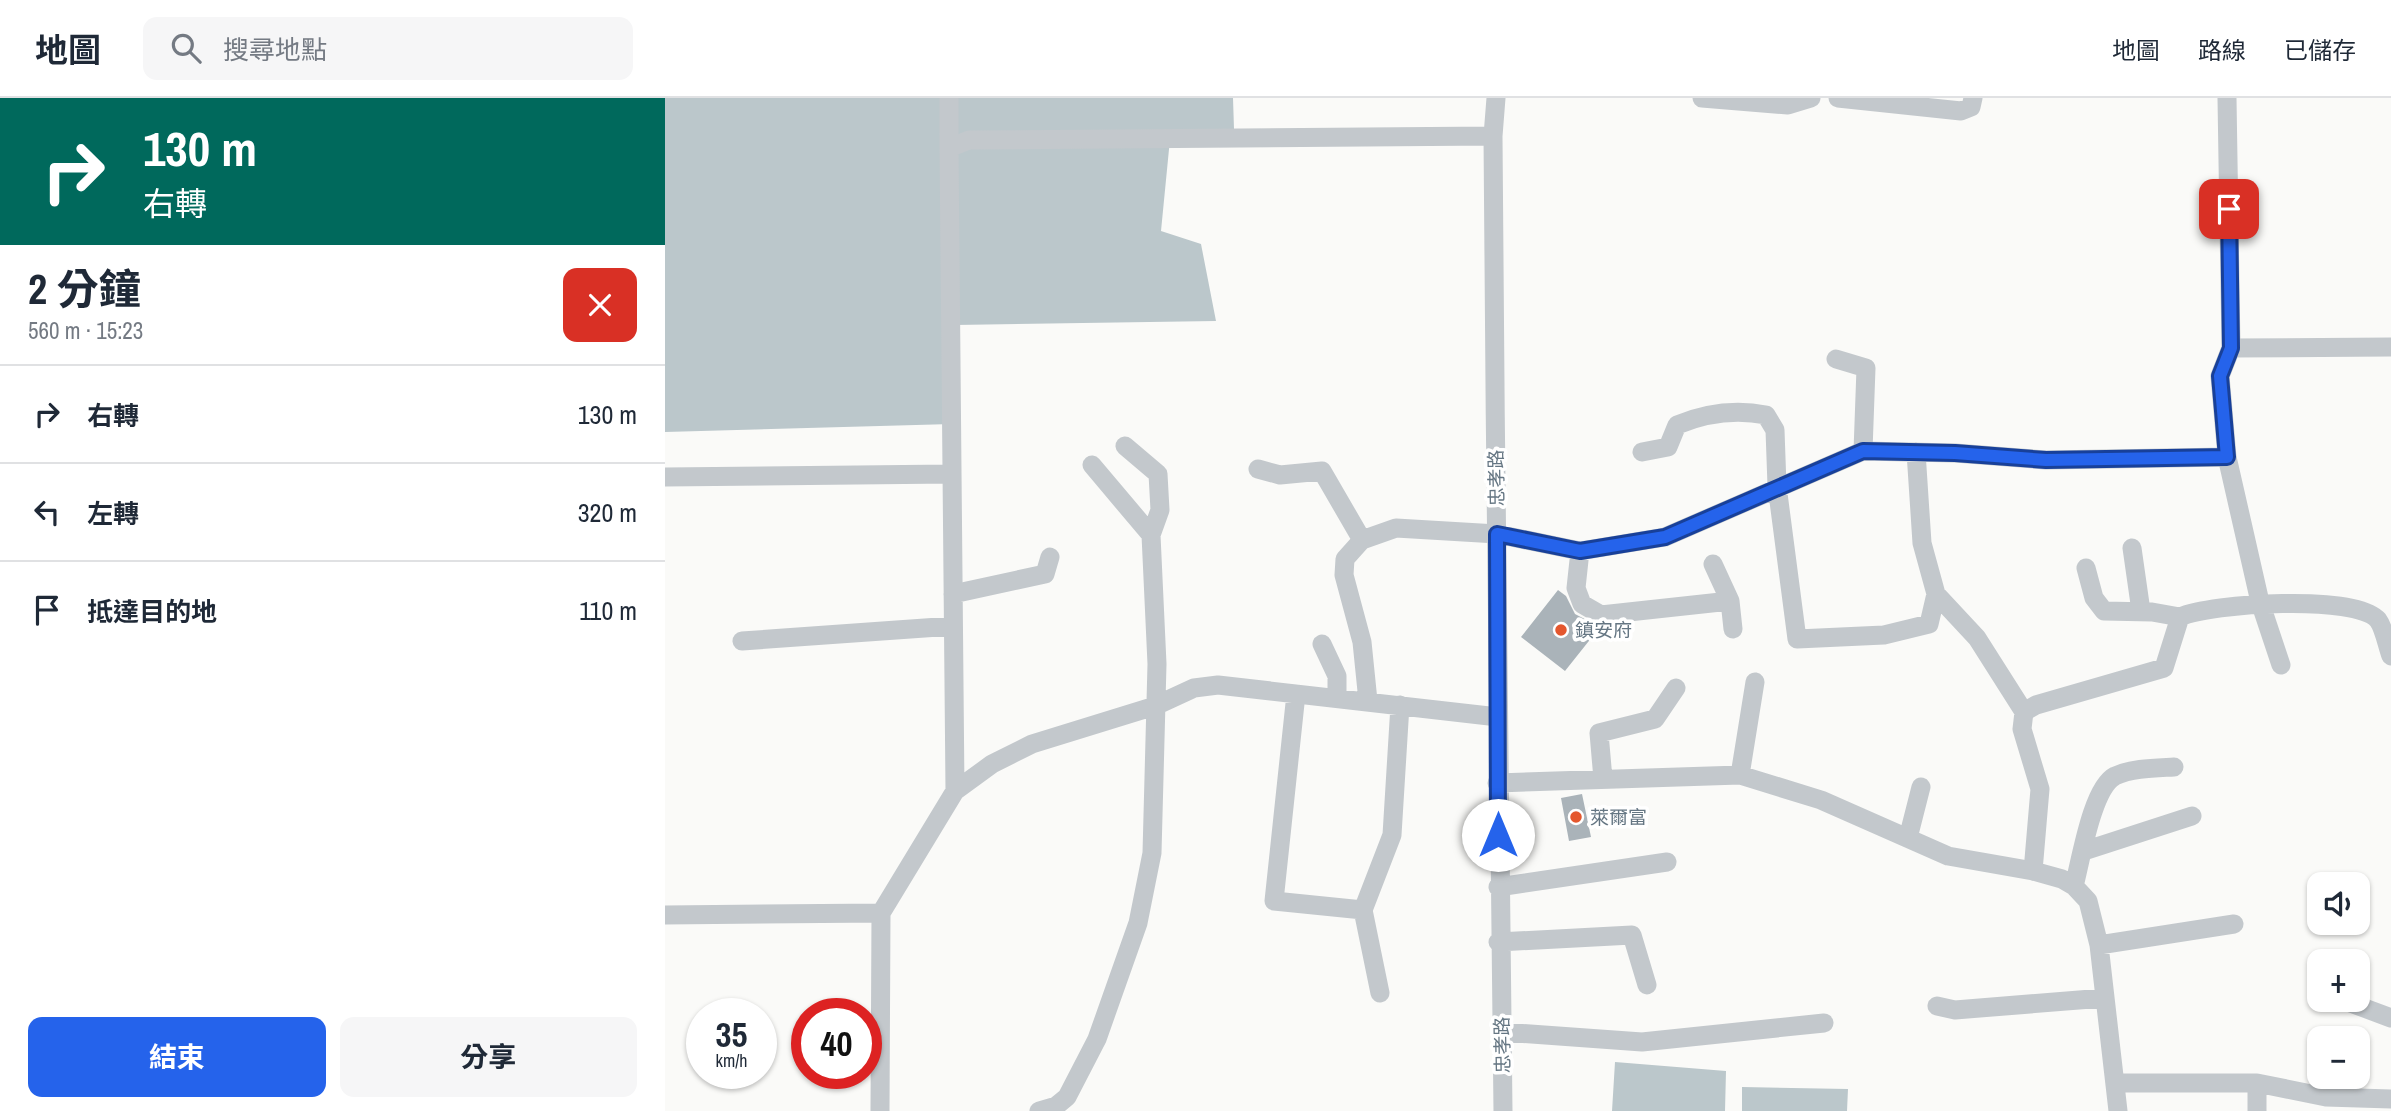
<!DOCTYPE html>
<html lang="zh-TW">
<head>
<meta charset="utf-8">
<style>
  body { margin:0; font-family:"Archivo Narrow","Noto Sans TC",sans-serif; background:#f6f6f7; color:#1f2937; height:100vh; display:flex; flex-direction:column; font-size:26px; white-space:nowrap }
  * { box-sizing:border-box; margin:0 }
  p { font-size:23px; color:#747a83 }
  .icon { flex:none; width:38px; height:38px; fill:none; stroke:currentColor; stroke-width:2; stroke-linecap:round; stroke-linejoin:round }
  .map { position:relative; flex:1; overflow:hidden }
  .sheet { display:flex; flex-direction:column; background:#fff; width:665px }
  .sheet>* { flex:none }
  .top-card { background:#00695c; color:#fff; overflow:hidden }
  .buttons { position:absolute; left:1642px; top:774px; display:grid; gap:14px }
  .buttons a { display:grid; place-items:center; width:63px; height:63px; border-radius:14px; background:#fff; box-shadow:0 2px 5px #0004; font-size:35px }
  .speed { position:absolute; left:21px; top:900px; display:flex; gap:14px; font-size:35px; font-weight:700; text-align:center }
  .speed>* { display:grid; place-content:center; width:91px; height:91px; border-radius:50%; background:#fff; box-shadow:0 2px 5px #0004; line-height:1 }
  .speed small { font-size:18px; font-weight:400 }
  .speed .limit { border:10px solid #d22; background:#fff; color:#111 }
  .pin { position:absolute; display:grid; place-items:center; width:60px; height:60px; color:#fff; margin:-30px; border-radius:14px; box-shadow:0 4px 10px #0006 }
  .me { position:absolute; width:77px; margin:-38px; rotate:0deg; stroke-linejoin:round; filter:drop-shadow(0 0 5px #0008) }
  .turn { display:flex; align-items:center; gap:24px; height:147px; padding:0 28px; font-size:32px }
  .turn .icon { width:91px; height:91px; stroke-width:2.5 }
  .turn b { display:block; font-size:49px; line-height:60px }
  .round { display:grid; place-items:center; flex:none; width:74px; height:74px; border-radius:14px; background:#f6f6f7 }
  .headline { display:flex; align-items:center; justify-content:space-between; height:119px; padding:0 28px }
  h1 { font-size:42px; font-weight:700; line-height:52px }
  .action { display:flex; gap:14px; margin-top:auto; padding:14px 28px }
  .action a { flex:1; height:80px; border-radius:14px; background:#2563eb; color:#fff; font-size:28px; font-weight:700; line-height:80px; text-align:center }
  .action a+a { background:#f6f6f7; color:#1f2937 }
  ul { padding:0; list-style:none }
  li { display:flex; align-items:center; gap:21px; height:98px; padding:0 28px; border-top:2px solid #e0e1e3 }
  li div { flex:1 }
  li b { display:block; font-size:26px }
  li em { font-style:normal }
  header { display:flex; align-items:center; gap:42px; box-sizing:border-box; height:98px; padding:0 35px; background:#fff; border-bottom:2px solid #e0e1e3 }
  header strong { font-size:33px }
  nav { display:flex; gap:38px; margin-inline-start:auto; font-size:24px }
  .search { width:490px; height:63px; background:#f6f6f7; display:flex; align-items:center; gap:18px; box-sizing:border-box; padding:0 24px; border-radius:14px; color:#747a83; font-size:26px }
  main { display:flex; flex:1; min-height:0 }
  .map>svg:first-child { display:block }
</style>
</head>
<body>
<header>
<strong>地圖</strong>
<div class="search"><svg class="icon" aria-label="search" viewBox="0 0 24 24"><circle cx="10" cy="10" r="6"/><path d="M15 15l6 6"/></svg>搜尋地點</div>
<nav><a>地圖</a><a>路線</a><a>已儲存</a></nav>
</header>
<main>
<section class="sheet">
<div class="top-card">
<div class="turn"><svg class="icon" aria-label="right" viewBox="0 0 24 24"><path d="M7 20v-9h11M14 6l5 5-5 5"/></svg><div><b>130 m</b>右轉</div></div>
</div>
<div class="headline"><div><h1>2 分鐘</h1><p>560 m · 15:23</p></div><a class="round" style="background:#d93025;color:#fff"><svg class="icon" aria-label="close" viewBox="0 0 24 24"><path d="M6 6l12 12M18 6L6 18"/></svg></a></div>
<ul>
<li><svg class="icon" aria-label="right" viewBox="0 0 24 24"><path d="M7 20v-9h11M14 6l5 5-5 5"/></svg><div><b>右轉</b></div><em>130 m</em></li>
<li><svg class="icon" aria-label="left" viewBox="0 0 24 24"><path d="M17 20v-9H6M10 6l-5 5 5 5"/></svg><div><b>左轉</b></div><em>320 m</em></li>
<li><svg class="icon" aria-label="arrive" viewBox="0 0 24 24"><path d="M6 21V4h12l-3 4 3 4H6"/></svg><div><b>抵達目的地</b></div><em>110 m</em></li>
</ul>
<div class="action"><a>結束</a><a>分享</a></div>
</section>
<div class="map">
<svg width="1726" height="1013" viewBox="0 0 1726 1013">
  <rect width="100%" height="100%" fill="#fafaf8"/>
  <path fill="#bbc7cb" d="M 0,0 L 568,0 L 569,31 L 505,41 L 496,133 L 536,146 L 551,223 L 290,227 L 287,326 L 0,334 Z
    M 950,964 L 1061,973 L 1060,1013 L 947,1013 Z
    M 1077,989 L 1183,991 L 1182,1013 L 1077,1013 Z"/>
  <path fill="#aab3b9" d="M 893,492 L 901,498 L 910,516 L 935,529 L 900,573 L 856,539 Z
    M 917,696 L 926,739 L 904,743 L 896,700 Z"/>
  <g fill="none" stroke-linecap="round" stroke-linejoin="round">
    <path stroke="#c3c8cc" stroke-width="19" d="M 284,0 L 284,50
      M 831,0 L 828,38 C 831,363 832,688 838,1013
      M 1037,0 L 1123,7 L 1146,0
      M 1173,0 L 1296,13 L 1306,9 L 1308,0
      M 1562,0 L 1566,250 L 1555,278 L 1562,359 L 1595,504 L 1616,567
      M 1566,250 L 1726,249
      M 1171,261 L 1201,270 L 1198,353
      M 977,354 L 1003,349 L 1012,327 C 1041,315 1070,311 1101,317 L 1110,332 L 1112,388 L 1132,541 L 1219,537 L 1264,526 L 1271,496
      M 1251,354 L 1257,445 L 1271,496 L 1312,540 L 1359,614
      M 427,367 L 486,437
      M 593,371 L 615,377 L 657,373 L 697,442
      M 0,379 L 286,376
      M 1467,450 L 1476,513
      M 915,453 L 911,490 L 917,506 L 936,517 L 1065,503
      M 1048,466 L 1065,503 L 1068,531
      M 1421,470 L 1429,500 L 1439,513 L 1487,514 L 1515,519
      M 288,496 L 380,476 L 385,459
      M 77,543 L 288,528
      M 657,546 L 672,578 L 672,600
      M 631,596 L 609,803 L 698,812 L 727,737 L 735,607
      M 703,603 L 697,544 L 679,477 L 680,461 L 697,442 L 731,430 L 832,436 L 915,453 L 1000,439 L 1198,353 L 1290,355 L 1381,362 L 1562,359
      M 1075,677 L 1090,584
      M 938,681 L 934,635 L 990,621 L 1011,590
      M 832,685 L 1075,677 L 1156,702 L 1283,758 L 1368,773 L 1397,781 L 1409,788 L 1423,803 L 1434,847 L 1453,1013
      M 290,693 L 284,50 L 304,42 L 828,38
      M 1243,740 L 1256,689
      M 1419,753 L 1527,718
      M 1368,773 L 1375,691 L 1357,631 L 1359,614 L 1371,607 L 1499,570 L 1515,519 C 1546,505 1691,496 1713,522 C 1719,530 1722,547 1726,558
      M 1409,788 C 1416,762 1427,690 1450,678 C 1467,670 1491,670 1509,669
      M 833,789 L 1002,764
      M 698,812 L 715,895
      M 0,817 L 216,815 L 290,693 L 327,666 L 367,646 L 490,608 L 529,590 L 553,587 L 833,619
      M 833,844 L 967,837 L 982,887
      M 1434,847 L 1569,826
      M 1675,901 L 1726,920
      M 1272,908 L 1290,912 L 1439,900
      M 837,934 L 977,944 L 1159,925
      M 1450,985 L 1592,985 L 1661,999 L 1726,1001
      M 215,1013 L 216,815
      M 374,1013 L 391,1008 L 402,999 L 432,941 L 473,825 L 487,755 L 492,566 L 486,437 L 495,412 L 493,376 L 460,348
      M 1592,1013 L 1592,985"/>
  </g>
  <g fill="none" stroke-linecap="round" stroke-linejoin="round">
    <g stroke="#184099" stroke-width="18">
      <path id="route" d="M 833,737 L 832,436 L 915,453 L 1000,439 L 1198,353 L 1290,355 L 1381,362 L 1562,359 L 1555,278 L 1566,250 L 1564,111"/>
    </g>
    <use href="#route" stroke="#2563eb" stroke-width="12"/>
  </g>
  <g fill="#e4572e" stroke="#fff" stroke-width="2.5">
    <circle cx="896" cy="532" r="7"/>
    <circle cx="911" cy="719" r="7"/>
  </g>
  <g text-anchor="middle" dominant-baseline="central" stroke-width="7" stroke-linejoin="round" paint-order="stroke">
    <g font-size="19" fill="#657683" stroke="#fff">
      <text transform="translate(831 380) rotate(-91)">忠孝路</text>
      <text transform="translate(837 947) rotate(-91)">忠孝路</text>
    </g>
    <g font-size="19" fill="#657683" stroke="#fff" text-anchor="start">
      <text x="910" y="532">鎮安府</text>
      <text x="925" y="719">萊爾富</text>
    </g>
  </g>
</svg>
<div class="buttons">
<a><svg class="icon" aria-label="sound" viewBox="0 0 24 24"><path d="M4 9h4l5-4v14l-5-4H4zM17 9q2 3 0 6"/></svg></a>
<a>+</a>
<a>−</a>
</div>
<div class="speed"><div>35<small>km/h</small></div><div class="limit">40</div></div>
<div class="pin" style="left:1564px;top:111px;background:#d93025"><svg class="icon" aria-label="arrive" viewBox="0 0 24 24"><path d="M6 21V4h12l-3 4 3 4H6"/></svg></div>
<svg class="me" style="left:833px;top:737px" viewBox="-20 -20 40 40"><circle r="19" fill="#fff"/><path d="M0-13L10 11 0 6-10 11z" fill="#2563eb"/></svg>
</div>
</main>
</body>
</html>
